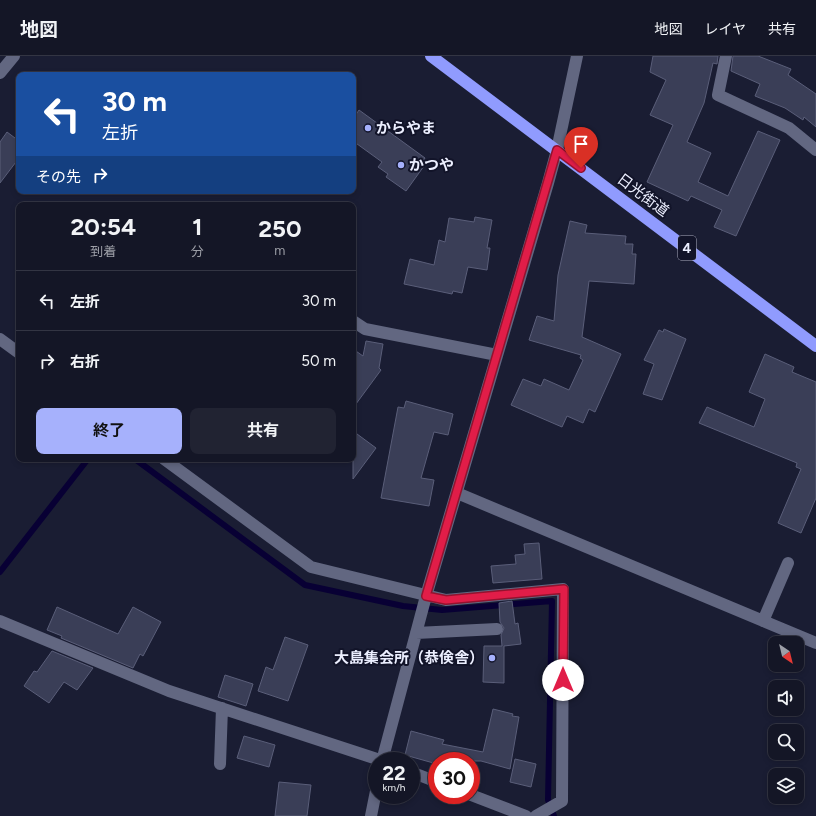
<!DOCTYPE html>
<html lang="ja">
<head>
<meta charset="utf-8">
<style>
  body { margin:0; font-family:Figtree,"Noto Sans JP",sans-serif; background:#212332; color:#f1f3f6; height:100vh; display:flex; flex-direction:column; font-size:15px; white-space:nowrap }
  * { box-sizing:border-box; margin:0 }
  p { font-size:13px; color:#9d9fa7 }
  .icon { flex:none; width:22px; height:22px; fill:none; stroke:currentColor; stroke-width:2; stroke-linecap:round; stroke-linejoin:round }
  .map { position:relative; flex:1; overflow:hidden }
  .side { position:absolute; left:16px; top:146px; width:340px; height:260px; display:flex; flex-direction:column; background:#141626; border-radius:8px; box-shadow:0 2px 6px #0003,0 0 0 1px #333543 }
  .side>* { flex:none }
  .banner { position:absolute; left:16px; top:16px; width:340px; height:122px; border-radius:8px; box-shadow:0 2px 6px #0003,0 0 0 1px #333543; background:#1a4fa0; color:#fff; overflow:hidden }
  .needle { width:26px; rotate:145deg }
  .tools { position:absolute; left:768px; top:580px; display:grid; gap:8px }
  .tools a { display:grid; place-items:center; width:36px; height:36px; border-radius:8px; background:#141626; box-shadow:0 2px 6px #0003,0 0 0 1px #333543; font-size:20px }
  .speed { position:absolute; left:368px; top:696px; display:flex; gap:8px; font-size:20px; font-weight:700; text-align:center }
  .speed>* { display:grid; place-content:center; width:52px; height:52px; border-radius:50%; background:#141626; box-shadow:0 2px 6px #0003,0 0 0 1px #333543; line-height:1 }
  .speed small { font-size:10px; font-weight:400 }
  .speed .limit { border:6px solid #d22; background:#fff; color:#111 }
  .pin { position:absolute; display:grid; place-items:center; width:34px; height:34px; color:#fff; margin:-41px -17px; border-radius:50% 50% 50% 0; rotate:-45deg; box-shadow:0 0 4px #0007 }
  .pin .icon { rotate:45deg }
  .me { position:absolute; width:44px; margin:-22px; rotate:0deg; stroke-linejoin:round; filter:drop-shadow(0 0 3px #0008) }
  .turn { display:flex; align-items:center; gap:14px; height:84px; padding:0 20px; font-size:18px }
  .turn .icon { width:52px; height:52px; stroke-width:2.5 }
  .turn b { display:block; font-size:28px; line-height:34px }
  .then { display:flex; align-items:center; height:38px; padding:0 20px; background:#0003; gap:8px; font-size:15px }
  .eta { display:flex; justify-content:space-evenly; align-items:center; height:68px; text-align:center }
  .eta b { font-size:24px; font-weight:700; line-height:28px }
  .button { display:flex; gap:8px; margin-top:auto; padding:8px 20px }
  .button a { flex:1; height:46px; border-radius:8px; background:#a6b1fc; color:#111; font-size:16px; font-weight:700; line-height:46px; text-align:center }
  .button a+a { background:#212332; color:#f1f3f6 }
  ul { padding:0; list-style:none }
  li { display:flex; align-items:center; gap:12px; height:60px; padding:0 20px; border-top:1px solid #333543 }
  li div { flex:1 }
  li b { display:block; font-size:15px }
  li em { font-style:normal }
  header { display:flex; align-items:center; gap:24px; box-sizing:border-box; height:56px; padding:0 20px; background:#141626; border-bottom:1px solid #333543 }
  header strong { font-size:19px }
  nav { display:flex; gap:22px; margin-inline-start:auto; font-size:14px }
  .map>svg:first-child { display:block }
</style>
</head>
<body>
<header>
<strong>地図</strong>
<nav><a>地図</a><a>レイヤ</a><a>共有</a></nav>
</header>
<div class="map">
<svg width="816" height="760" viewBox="0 0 816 760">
  <rect width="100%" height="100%" fill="#1a1d33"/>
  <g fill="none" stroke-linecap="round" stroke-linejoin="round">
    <path stroke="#080034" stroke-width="6" d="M 135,403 L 305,529 L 403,550 L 442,554 L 552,545 L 548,744 L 554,760
      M 0,516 L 88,403"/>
  </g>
  <path fill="#3a3e57" stroke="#5a5e79" d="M 653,0 L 718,0 L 717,8 L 713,7 L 704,47 L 687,86 L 711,97 L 698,126 L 728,140 L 758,75 L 780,84 L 736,180 L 714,171 L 722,154 L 691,140 L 688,145 L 647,126 L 673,69 L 650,59 L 666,24 L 650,16 Z
    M 733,0 L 758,0 L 791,13 L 788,19 L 816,38 L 816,71 L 804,61 L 803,64 L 785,52 L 755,40 L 760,28 L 731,15 Z
    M 359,54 L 425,102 L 421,108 L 424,110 L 406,135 L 386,121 L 388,118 L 378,111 L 382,106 L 353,85 L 353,63 Z
    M 7,76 L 19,85 L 19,102 L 0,127 L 0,86 Z
    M 475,161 L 492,164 L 487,192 L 490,192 L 487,214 L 468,211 L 462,237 L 453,235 L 452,238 L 404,228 L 410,203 L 434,209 L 439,184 L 445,186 L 449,162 L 474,166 Z
    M 570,165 L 587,169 L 585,177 L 626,180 L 625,188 L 633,188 L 632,198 L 636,198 L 634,228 L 589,225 L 582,281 L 621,298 L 595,356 L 589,353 L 583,367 L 567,360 L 562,371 L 511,349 L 523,323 L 541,330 L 544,323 L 569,334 L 583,304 L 580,302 L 581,299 L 529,284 L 537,260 L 554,265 L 558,219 Z
    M 664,273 L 686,283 L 662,344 L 643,338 L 654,308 L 644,304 L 659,274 L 663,276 Z
    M 366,285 L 383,288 L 379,312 L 381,314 L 353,352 L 353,293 L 363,300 Z
    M 765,298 L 794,311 L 792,316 L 816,326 L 816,442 L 801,477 L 778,467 L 801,413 L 796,411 L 797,407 L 699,367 L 707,351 L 754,371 L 765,343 L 749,336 Z
    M 406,345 L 453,358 L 448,379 L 434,376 L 421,422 L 434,424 L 429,450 L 381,442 L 398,351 L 404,352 Z
    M 353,375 L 376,392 L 353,423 Z
    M 539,487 L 542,523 L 493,527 L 491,510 L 516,508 L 515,499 L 525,498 L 524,488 Z
    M 512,545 L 515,568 L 518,567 L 521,588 L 504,590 L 504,627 L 483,626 L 484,590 L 502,590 L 501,579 L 504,572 L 500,566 L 499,547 Z
    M 57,551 L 118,578 L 133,551 L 161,566 L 143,600 L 140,598 L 133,612 L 61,582 L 62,580 L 47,574 Z
    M 285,581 L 308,589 L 288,645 L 258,635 L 266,611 L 273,614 Z
    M 52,595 L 93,612 L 77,634 L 64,626 L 49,647 L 24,630 L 34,615 L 37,616 Z
    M 225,619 L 253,628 L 246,650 L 218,641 Z
    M 493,653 L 513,658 L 512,660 L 519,661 L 510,713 L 481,705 L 437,705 L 437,708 L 405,699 L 411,675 L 444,684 L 442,688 L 483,696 Z
    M 244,680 L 275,689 L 269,711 L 237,702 Z
    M 515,703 L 536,708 L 531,731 L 510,726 Z
    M 279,726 L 311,729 L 307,760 L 275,760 Z"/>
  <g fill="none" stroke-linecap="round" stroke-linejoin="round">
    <path stroke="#626781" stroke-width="12" d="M 726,0 L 718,39 L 789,72 L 816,94
      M 0,17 L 14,0
      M 353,265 L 365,273 L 497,299
      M 0,283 L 19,297
      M 164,403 L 311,511 L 446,544 L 563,533 L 562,745 L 536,760
      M 457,437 L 816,587
      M 0,565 L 169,635 L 383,705
      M 763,565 L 788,507
      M 416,577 L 497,573
      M 382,705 L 426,540 L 548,127 L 557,94 L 577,0
      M 220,708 L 222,652
      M 411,716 L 437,726
      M 471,739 L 526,760
      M 371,760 L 377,730"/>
    <path stroke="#909bfe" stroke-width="12" d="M 431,0 L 816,290"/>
  </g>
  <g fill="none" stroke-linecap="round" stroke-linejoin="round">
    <g stroke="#92132f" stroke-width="10">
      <path id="route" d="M 563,624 L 564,533 L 446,544 L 426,540 L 557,94 L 581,112"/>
    </g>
    <use href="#route" stroke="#e11d48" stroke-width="7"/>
  </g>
  <g fill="#a6b1fc" stroke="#121429" stroke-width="1.5">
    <circle cx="368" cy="72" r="4"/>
    <circle cx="401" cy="109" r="4"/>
    <circle cx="492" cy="602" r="4"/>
  </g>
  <g text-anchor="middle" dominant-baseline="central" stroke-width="4" stroke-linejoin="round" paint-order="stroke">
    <rect fill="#121429" stroke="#abadbf" stroke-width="1" x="678" y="180" width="18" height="24" rx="3"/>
    <g font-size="14" font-weight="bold" fill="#ecefff">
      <text x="687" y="192">4</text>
    </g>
    <g font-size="15" font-weight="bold" fill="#ecefff" stroke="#121429" text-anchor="start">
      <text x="376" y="72">からやま</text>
      <text x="409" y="109">かつや</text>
      <text x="484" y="602" text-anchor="end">大島集会所（恭倹舎）</text>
    </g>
    <g font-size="15" fill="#ecefff" stroke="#121429">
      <text transform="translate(643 139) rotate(37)">日光街道</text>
    </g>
  </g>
</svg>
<div class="tools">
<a><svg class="needle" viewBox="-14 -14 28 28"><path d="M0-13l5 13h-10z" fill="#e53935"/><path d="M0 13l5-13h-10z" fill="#9d9fa7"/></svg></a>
<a><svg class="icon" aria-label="sound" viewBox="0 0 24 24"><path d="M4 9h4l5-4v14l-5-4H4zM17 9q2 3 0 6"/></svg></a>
<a><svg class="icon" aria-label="search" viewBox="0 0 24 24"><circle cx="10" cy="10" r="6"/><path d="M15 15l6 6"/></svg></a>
<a><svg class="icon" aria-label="layers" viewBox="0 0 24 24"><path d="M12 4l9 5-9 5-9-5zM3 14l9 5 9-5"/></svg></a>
</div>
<div class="speed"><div>22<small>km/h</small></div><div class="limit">30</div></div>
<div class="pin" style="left:581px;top:112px;background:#d93025"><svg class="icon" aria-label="arrive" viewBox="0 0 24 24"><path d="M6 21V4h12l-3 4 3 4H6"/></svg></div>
<svg class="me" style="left:563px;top:624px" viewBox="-20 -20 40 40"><circle r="19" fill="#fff"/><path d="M0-13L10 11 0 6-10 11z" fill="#e11d48"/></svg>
<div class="banner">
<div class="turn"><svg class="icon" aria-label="left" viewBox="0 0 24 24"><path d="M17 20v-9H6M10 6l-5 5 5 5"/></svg><div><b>30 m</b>左折</div></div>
<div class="then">その先<svg class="icon" aria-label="right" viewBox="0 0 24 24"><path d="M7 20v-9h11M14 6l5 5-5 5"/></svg></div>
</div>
<section class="side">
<div class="eta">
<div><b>20:54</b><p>到着</p></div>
<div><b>1</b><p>分</p></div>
<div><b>250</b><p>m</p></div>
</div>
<ul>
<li><svg class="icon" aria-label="left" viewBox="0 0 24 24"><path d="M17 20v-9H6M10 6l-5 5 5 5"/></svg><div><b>左折</b></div><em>30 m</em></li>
<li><svg class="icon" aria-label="right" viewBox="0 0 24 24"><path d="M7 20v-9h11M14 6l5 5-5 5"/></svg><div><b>右折</b></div><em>50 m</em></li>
</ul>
<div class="button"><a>終了</a><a>共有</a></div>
</section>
</div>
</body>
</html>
